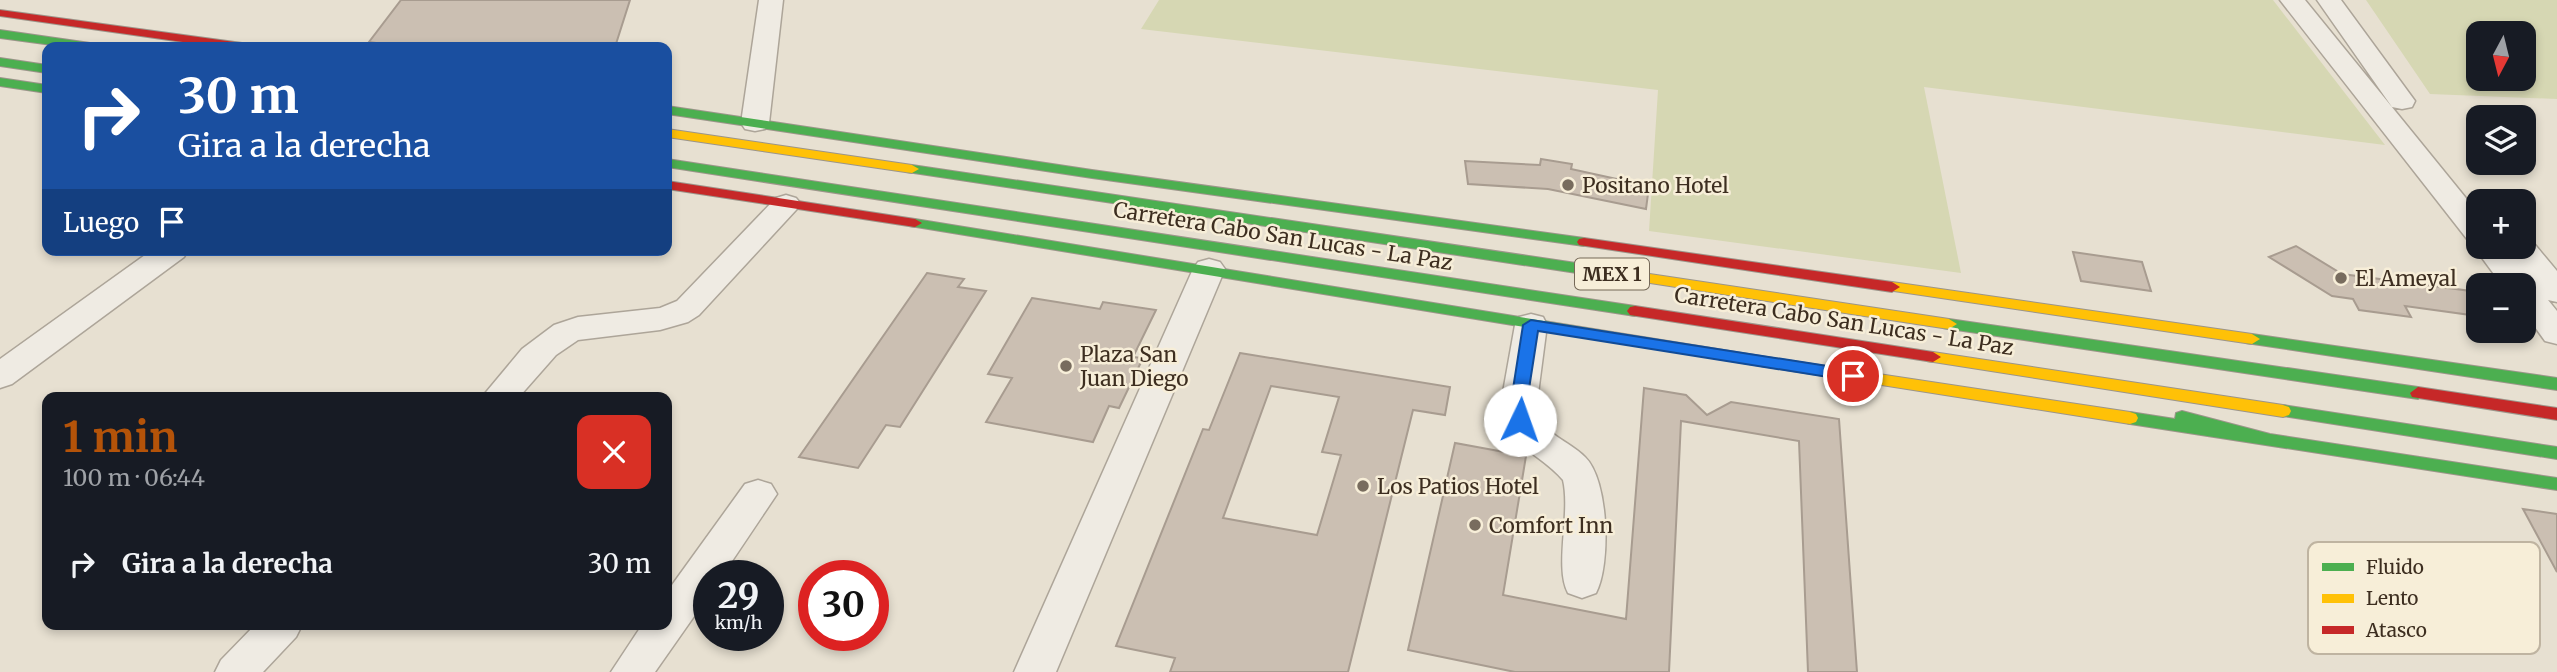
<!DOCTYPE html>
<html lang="es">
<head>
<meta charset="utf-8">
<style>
  body { margin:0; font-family:Merriweather,serif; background:#20242c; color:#f1f3f6; height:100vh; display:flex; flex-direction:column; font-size:26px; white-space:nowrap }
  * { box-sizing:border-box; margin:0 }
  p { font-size:23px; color:#9ea1a6 }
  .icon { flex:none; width:38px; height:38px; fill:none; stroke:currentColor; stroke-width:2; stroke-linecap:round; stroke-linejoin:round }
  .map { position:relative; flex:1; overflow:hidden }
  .sheet { position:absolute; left:42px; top:392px; width:630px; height:238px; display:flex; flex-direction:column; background:#171b24; border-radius:14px; box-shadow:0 4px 10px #0003 }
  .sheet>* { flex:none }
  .guide { position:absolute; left:42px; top:42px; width:630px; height:214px; border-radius:14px; box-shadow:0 4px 10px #0003; background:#1a4fa0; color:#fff; overflow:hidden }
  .needle { width:46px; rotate:187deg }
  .fabs { position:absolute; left:2466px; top:21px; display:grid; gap:14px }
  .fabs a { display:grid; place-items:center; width:70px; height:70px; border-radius:14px; background:#171b24; box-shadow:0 4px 10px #0003; font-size:35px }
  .speed { position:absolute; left:693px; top:560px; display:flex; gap:14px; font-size:35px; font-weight:700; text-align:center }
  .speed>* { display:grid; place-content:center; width:91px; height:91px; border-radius:50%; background:#171b24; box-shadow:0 4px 10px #0003; line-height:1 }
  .speed small { font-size:18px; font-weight:400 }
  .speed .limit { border:10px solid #d22; background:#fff; color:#111 }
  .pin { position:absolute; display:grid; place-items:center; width:60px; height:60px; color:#fff; margin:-30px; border:4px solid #fff; border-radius:50%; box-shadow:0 2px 7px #0007 }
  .me { position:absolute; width:77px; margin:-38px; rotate:3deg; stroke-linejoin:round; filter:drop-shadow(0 0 5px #0008) }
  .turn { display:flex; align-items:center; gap:24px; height:147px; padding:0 21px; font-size:32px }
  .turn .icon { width:91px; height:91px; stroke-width:2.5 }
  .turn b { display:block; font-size:49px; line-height:60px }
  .then { display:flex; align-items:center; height:66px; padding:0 21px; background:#0003; gap:14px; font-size:26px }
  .round { display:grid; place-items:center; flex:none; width:74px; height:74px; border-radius:14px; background:#20242c }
  .overview { display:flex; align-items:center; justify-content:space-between; height:119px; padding:0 21px }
  h1 { font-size:42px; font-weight:700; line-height:52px; color:#b45309 }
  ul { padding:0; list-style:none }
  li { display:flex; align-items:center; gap:21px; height:105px; padding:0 21px }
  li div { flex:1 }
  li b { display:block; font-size:26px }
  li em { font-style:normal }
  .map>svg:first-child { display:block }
</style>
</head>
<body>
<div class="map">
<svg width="2557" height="672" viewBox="0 0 2557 672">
  <rect width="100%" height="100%" fill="#e7e0d1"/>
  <path fill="#d6d7b3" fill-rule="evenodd" d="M 1159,0 L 2273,0 L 2385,145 L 1924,87 L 1961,273 L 1649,231 L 1658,90 L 1141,29 Z
    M 2366,0 L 2557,0 L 2557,99 L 2430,94 ZM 2478,33 L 2524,33 L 2524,79 L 2478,79 Z"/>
  <path fill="#cbbfb2" stroke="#a89c90" stroke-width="2" fill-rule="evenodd" d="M 401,0 L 630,0 L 615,47 L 405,47 L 369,42 Z
    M 1541,159 L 1572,164 L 1571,169 L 1649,186 L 1646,209 L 1548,189 L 1468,184 L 1465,161 L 1540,165 Z
    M 2296,246 L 2342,274 L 2478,292 L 2478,316 L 2405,306 L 2411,317 L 2359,310 L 2353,299 L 2332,296 L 2269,257 Z
    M 2073,252 L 2142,262 L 2151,291 L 2081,281 Z
    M 927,273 L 964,279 L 958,287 L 986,291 L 900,427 L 886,425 L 858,468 L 799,457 Z
    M 1032,298 L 1100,309 L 1103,302 L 1156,310 L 1133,357 L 1143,358 L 1119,408 L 1109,406 L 1093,442 L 986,422 L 1012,378 L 988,374 Z
    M 1240,353 L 1450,387 L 1445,415 L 1413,410 L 1348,672 L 1170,672 L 1175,658 L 1116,646 L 1203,429 L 1209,430 ZM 1271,386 L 1339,397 L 1322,452 L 1341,455 L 1317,535 L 1223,518 Z
    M 1644,388 L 1686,395 L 1707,415 L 1731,402 L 1839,419 L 1857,672 L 1808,672 L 1799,441 L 1681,421 L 1669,672 L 1515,672 L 1408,650 L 1455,443 L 1526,456 L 1503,595 L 1626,619 Z
    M 2523,509 L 2557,514 L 2557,572 Z"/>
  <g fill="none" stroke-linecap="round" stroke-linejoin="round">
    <g stroke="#ada599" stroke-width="3">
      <path id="street" d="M 759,0 L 783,0 L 769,123 L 765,129 L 755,131 L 745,129 L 741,123 Z
        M 2280,0 L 2305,0 L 2478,213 L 2478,247 L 2524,247 L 2524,238 L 2531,240 L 2557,271 L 2557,302 L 2548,300 L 2557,311 L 2557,344 L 2545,341 L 2524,312 L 2524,285 L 2502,285 L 2474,247 L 2477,242 L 2467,239 Z
        M 2317,0 L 2341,0 L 2415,101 L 2412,107 L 2402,109 L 2392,107 Z
        M 786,195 L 796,198 L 801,204 L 796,210 L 699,315 L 688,322 L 660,330 L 578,340 L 556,355 L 519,397 L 482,397 L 522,349 L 554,325 L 578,317 L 660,308 L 677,301 L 776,198 Z
        M 152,250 L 188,250 L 184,257 L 12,384 L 0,388 L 0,359 Z
        M 1209,259 L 1220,262 L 1225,269 L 1056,672 L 1014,672 L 1193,269 L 1198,262 Z
        M 1531,314 L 1543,317 L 1547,325 L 1536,409 C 1543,435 1568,440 1585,457 C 1609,480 1611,565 1596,593 L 1582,598 L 1568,593 C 1554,567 1571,513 1563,480 C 1539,452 1511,450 1500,409 L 1515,325 L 1519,317 Z
        M 758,480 L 771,484 L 777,494 L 722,576 L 709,576 L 709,595 L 655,672 L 611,672 L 642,625 L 667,625 L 667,592 L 745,484 Z
        M 255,625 L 302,625 L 296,637 L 263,672 L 215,672 L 221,660 Z"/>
    </g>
    <g stroke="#9c958a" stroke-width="2">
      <path id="fast" d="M 0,30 L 90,43 L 96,47 L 67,47 L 0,38 Z
        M 0,58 L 47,65 L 47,73 L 0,66 Z
        M 0,78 L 47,85 L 47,93 L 0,86 Z
        M 667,106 L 1092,170 L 1584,238 L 1591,242 L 1584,246 L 1092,178 L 667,114 Z
        M 667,159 L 1635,306 L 1643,311 L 1635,316 L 667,167 Z
        M 912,165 L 1603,267 L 1610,272 L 1603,277 L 907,172 L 905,169 Z
        M 915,219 L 1767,357 L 1775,362 L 1767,367 L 910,226 L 908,223 L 910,220 Z
        M 1949,319 L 2418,387 L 2426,393 L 2418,399 L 1943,328 L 1941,324 Z
        M 2252,334 L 2557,378 L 2557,390 L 2246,343 L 2244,339 Z
        M 2283,405 L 2557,447 L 2557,459 L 2277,415 L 2275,411 L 2277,407 Z
        M 2182,411 L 2270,434 L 2557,478 L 2557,490 L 2130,424 L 2124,422 L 2122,418 L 2124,414 L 2130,412 L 2175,419 L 2176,413 Z"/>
    </g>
    <g stroke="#9c958a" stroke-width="2">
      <path id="slow" d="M 667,129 L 912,165 L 919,169 L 912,173 L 667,137 Z
        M 1603,267 L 1949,319 L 1957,324 L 1949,329 L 1598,275 L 1596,272 L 1598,269 Z
        M 1892,282 L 2252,334 L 2260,339 L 2252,344 L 1887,290 L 1884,287 L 1887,284 Z
        M 1933,352 L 2283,405 L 2289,407 L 2291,411 L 2289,415 L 2283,417 L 1927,361 L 1925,357 Z
        M 1767,357 L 2130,412 L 2136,414 L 2138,418 L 2136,422 L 2130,424 L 1761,366 L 1759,362 Z"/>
    </g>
    <g stroke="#9c958a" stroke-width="2">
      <path id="jam" d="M 0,10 L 242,43 L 248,47 L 218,47 L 0,16 Z
        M 667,181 L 915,219 L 922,223 L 915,227 L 667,189 Z
        M 1584,238 L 1892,282 L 1900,287 L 1892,292 L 1579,245 L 1577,242 L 1579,239 Z
        M 1635,306 L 1933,352 L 1941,357 L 1933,362 L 1630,315 L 1627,311 L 1630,307 Z
        M 2418,387 L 2557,408 L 2557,420 L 2412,397 L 2410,393 Z"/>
    </g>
    <use href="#street" fill="#efebe3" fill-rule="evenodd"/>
    <use href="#fast" fill="#4caf50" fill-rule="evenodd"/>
    <use href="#slow" fill="#ffc107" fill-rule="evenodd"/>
    <use href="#jam" fill="#c62828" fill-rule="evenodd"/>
  </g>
  <path fill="#1a73e8" stroke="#114b97" stroke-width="2" d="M 1531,320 L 1853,370 L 1861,376 L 1853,381 L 1538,331 L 1526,408 L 1528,420 L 1520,426 L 1511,420 L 1510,408 L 1523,325 Z"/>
  <g fill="#786c5e" stroke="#f7eed8" stroke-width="2.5">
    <circle cx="1568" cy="185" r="7"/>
    <circle cx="2341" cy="278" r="7"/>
    <circle cx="1066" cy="366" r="7"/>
    <circle cx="1363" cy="486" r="7"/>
    <circle cx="1475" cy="525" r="7"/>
  </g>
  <g text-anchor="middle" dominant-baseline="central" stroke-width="5" stroke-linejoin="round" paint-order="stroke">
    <rect fill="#f7eed8" stroke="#756857" stroke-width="2" x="1575" y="258.5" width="74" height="31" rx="5"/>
    <g font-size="19" font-weight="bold" fill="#3d2e20">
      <text x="1612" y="274">MEX 1</text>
    </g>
    <g font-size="21" fill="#3d2e20" stroke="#f7eed8" text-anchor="start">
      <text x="1582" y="185">Positano Hotel</text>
      <text x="2355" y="278">El Ameyal</text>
      <text x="1080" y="354">Plaza San<tspan x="1080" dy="24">Juan Diego</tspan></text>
      <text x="1377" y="486">Los Patios Hotel</text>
      <text x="1489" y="525">Comfort Inn</text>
    </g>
    <g font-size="21" fill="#3d2e20" stroke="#f7eed8">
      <text transform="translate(1283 236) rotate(9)">Carretera Cabo San Lucas - La Paz</text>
      <text transform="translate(1844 321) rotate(9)">Carretera Cabo San Lucas - La Paz</text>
    </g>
  </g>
  <rect x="2308" y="542" width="232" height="112" rx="10" fill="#f7eed8" stroke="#bfb4a1" stroke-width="2"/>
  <rect x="2322" y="563" width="32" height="8" fill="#4caf50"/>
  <rect x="2322" y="594" width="32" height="9" fill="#ffc107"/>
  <rect x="2322" y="626" width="32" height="8" fill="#c62828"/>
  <g font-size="19" fill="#3d2e20">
    <text x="2366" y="574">Fluido</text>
    <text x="2366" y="605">Lento</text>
    <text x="2366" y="637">Atasco</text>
  </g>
</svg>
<div class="fabs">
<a><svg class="needle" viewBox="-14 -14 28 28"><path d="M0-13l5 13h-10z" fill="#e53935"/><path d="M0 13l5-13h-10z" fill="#9ea1a6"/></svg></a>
<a><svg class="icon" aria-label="layers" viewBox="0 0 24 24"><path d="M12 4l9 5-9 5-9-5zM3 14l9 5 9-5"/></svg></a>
<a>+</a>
<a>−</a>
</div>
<div class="speed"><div>29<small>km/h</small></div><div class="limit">30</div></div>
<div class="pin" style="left:1853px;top:376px;background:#d93025"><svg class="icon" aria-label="arrive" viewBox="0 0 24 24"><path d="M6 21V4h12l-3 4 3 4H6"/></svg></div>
<svg class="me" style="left:1520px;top:420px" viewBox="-20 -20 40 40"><circle r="19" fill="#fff"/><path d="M0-13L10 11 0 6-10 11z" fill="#1a73e8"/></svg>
<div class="guide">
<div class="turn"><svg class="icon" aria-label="right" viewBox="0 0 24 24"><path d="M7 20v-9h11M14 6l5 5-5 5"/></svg><div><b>30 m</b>Gira a la derecha</div></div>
<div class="then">Luego<svg class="icon" aria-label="arrive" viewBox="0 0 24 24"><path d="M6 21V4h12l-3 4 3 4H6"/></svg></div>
</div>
<section class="sheet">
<div class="overview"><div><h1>1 min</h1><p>100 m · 06:44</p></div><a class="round" style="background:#d93025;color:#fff"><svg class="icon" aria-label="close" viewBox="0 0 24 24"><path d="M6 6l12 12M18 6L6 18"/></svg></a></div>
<ul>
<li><svg class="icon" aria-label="right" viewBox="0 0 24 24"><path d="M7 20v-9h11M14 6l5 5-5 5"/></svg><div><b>Gira a la derecha</b></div><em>30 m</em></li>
</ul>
</section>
</div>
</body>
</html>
